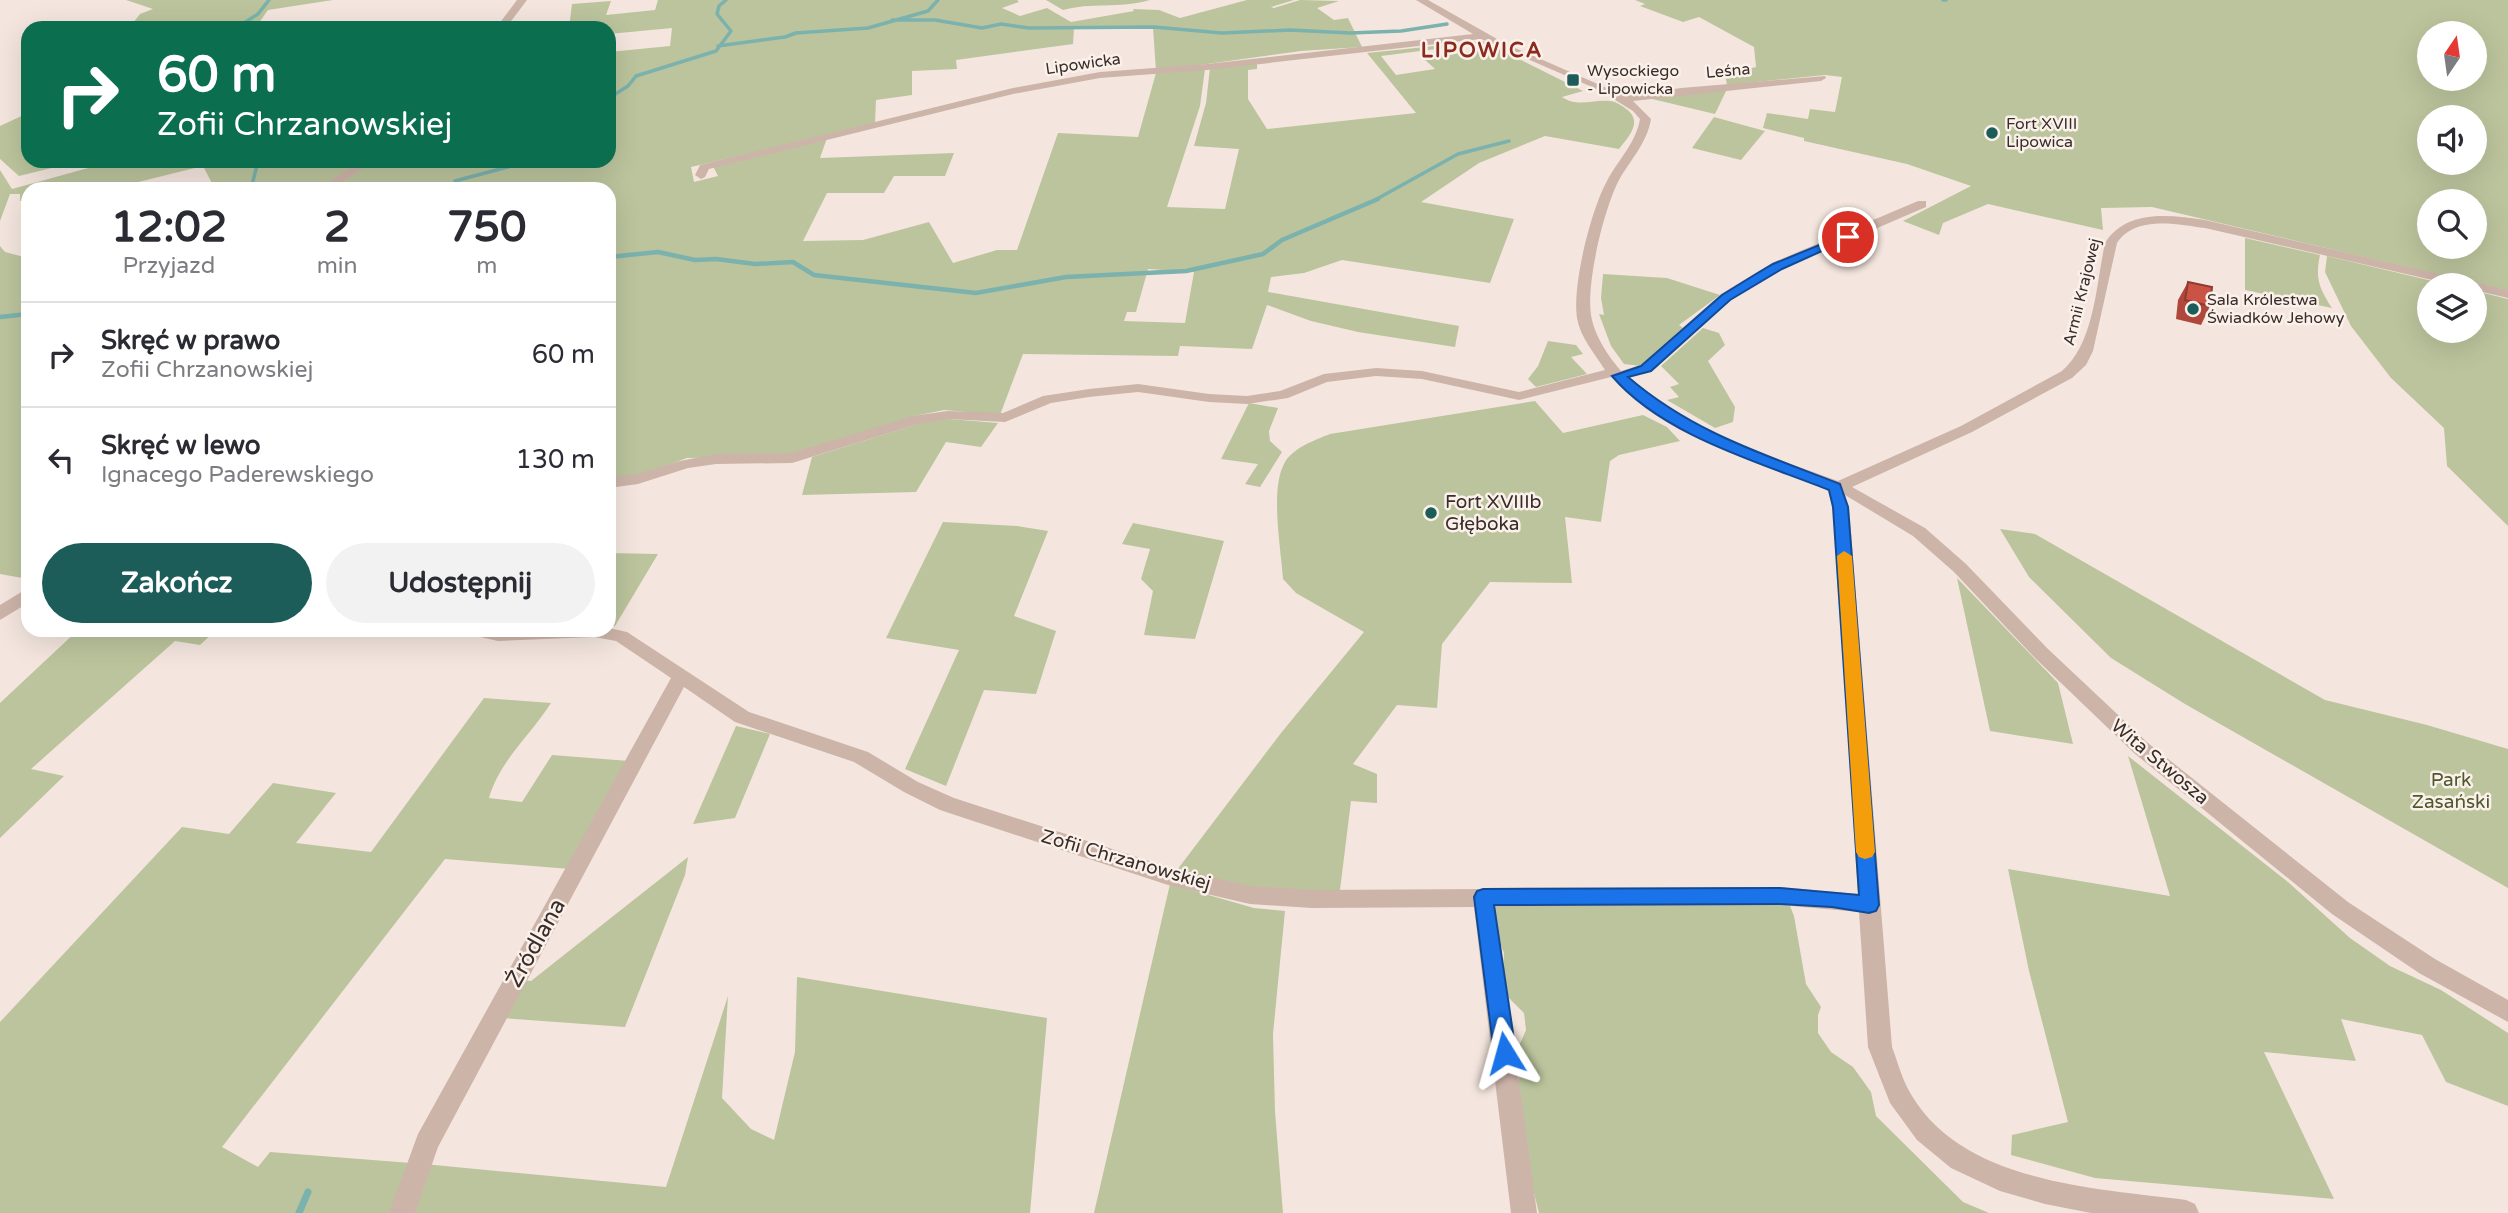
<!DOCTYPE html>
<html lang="pl">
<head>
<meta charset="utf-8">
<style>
  body { margin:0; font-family:"Varela Round",sans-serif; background:#f2f2f3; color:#2b2b33; height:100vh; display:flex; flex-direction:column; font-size:26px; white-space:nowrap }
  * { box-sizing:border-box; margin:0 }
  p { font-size:23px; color:#7c7c81 }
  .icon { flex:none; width:38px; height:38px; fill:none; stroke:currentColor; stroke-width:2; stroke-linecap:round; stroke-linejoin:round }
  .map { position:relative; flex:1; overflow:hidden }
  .sheet { position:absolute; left:21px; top:182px; width:595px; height:455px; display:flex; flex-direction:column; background:#fff; border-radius:21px; box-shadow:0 7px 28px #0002 }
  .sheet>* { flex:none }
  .top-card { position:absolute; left:21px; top:21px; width:595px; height:147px; border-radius:21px; box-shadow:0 7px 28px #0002; background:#0b6e4f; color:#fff; overflow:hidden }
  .needle { width:46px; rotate:13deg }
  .fabs { position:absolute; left:2417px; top:21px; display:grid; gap:14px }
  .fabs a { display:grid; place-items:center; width:70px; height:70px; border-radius:50%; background:#fff; box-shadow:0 7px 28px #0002; font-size:35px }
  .pin { position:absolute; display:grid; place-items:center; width:60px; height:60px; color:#fff; margin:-30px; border:4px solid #fff; border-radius:50%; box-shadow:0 2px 7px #0007 }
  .me { position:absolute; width:77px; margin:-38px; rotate:352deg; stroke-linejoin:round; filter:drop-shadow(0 0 5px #0008) }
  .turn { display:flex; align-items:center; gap:24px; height:147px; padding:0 21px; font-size:32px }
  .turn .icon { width:91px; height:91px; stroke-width:2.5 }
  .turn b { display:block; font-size:49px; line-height:60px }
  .eta { display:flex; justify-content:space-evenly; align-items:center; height:119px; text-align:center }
  .eta b { font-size:42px; font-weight:700; line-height:49px }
  .primary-button { display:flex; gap:14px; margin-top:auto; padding:14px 21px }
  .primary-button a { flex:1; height:80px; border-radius:42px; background:#1c5d59; color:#fff; font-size:28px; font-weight:700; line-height:80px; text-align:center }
  .primary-button a+a { background:#f2f2f3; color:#2b2b33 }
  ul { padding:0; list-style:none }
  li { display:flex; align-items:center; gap:21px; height:105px; padding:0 21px; border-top:2px solid #e1e1e2 }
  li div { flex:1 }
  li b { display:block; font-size:26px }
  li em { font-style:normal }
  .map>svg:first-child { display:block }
</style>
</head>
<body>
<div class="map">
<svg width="2508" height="1213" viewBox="0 0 2508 1213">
  <rect width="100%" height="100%" fill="#f4e6de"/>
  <path fill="#bcc49d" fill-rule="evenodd" d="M 126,0 L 333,0 L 268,10 L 256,27 L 247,28 L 129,28 L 140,14 L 153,9 Z
    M 658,0 L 1017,0 L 1019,2 L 1002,8 L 1020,16 L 1047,8 L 1071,22 L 1134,11 L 1133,9 L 1159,10 L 1180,18 L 1247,0 L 1294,0 L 1271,7 L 1274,8 L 1300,0 L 1339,1 L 1317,8 L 1334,20 L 1348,18 L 1362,47 L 1301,51 L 1156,71 L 1153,28 L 1074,28 L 1073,44 L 956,60 L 957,69 L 912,71 L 912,95 L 876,100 L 875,124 L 691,167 L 694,182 L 718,176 L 713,166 L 827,138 L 820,158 L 954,153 L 945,176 L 894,176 L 884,193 L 827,193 L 803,241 L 863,240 L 929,222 L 953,263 L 997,250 L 1017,250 L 1058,133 L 1138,137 L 1156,73 L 1205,69 L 1200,106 L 1167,207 L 1225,209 L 1239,149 L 1194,146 L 1206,103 L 1210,68 L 1257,62 L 1257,69 L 1248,70 L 1248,99 L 1267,129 L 1416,113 L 1367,53 L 1483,41 L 1583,91 L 1562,97 C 1579,108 1591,99 1610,101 C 1615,101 1621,105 1625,108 C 1644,121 1629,136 1619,149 L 1545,136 L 1479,163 L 1421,202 L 1514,219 L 1490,283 L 1342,260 L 1304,273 L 1271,277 L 1268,292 L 1459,326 L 1455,347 L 1358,332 L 1311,321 L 1267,305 L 1252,349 L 1180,346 L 1178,356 L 1023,354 L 1000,415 L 944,410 L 915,416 L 819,447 L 781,456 L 687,458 L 633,478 L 609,479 L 609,189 L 330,189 L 371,161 L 609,161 L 609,52 L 670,46 L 672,28 L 609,34 L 609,28 L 569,28 L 572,4 L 611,1 L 606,15 L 655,10 ZM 1475,44 L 1484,50 L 1423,58 L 1435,69 L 1396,75 L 1381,56 ZM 1148,269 L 1194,272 L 1185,323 L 1124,321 L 1127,312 L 1136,312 Z
    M 1046,0 L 1150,0 C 1119,9 1091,2 1063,10 Z
    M 1635,0 L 2508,0 L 2508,291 L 2152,207 L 2101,208 L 2103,230 L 1988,204 L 1943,223 L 1939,235 L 1903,221 L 1971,186 L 1907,164 L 1804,141 L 1804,138 L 1763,128 L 1767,113 L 1808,119 L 1810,109 L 1835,112 L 1842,77 L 1825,75 L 1727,85 L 1725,74 L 1756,67 L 1754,47 L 1699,17 L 1683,22 L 1640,6 L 1645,4 ZM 2429,33 L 2474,33 L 2474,79 L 2429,79 ZM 2429,117 L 2474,117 L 2474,163 L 2429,163 ZM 2429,201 L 2474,201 L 2474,247 L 2429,247 Z
    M 1727,89 L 1715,114 L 1648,98 Z
    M 28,113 L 28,161 L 80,161 L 19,176 L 0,159 L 0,126 Z
    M 1714,117 L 1765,131 L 1741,160 L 1692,148 Z
    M 92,161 L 362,161 L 321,189 L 215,189 L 203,166 L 110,189 L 28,189 L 28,200 L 20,201 L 20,194 L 10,194 L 0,221 L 0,170 L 12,189 L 99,165 Z
    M 2245,238 L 2320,255 C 2315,278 2319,288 2332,308 L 2245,290 Z
    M 0,246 L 5,252 L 28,258 L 28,579 L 0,574 Z
    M 2327,256 L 2449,285 L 2429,285 L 2429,331 L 2474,331 L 2475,291 L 2508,299 L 2508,526 L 2447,466 L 2444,428 L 2391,378 L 2351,326 L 2325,272 Z
    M 1603,274 L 1667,278 L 1720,295 L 1679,325 L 1683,328 L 1641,366 L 1624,364 L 1611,346 L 1599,314 L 1604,315 L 1601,298 Z
    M 1703,328 L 1719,333 L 1725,345 L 1708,361 L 1735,407 L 1733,422 L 1715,428 L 1667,400 L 1679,397 L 1670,387 L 1679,384 L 1661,366 Z
    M 1548,341 L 1576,345 L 1583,354 L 1571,357 L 1587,374 L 1536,387 L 1528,379 L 1538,366 Z
    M 1535,401 L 1563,433 L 1643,415 L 1667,427 L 1680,441 L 1619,455 L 1610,461 L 1601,522 L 1565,517 L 1572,583 L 1490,582 L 1442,644 L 1437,708 L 1397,705 L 1353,764 L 1377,774 L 1377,803 L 1351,801 L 1340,890 L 1259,890 L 1177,870 L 1281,733 L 1364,632 L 1296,593 L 1283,579 C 1281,549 1270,490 1284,464 C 1292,448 1315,440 1330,434 Z
    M 1249,403 L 1278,408 L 1269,431 L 1270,441 L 1282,452 L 1260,487 L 1245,484 L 1258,464 L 1221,459 Z
    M 937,418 L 998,423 L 981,447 L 946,442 L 916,492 L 802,495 L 812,457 Z
    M 943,522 L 1017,526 L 1048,531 L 1014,616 L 1056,631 L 1036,694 L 984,690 L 946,786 L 905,769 L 959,650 L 886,638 Z
    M 1133,523 L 1224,541 L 1195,639 L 1144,635 L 1153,591 L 1141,579 L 1150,549 L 1122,544 Z
    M 2000,529 L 2035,534 L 2325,700 L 2427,725 L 2508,749 L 2508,888 L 2185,704 L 2111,658 L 2029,577 Z
    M 609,553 L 658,554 L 615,626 L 609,625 Z
    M 1957,578 L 2058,683 L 2073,744 L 1990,731 Z
    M 78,630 L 216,630 L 200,645 L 175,641 L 31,769 L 64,776 L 0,838 L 0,703 Z
    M 484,698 L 551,703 C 530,736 500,760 489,798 L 522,802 L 552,755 L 629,761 L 570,869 L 445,859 L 222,1147 L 258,1167 L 270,1152 L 411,1163 L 392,1213 L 0,1213 L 0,1022 L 182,827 L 229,834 L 273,783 L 336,793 L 296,843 L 371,852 Z
    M 736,726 L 770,734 L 735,818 L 693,824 Z
    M 2128,756 L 2288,882 L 2350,938 L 2390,966 L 2441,990 L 2508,1033 L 2508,1106 L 2446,1082 L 2422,1035 L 2341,1019 L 2356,1061 L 2264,1052 L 2334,1199 L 2095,1178 L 2011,1155 L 2012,1135 L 2068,1122 L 2029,971 L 2008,869 L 2170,896 Z
    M 688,857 L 685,875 L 625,1027 L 502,1018 L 523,980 L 531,981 Z
    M 1170,884 L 1254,908 L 1285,911 L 1273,1034 L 1275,1111 L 1283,1213 L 1094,1213 Z
    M 1778,903 L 1790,906 L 1794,916 L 1806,984 L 1821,1007 L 1818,1015 L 1818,1033 L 1831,1052 L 1853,1067 L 1871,1092 L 1876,1116 L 1963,1202 L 1989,1213 L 1539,1213 L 1512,1105 L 1519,1088 L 1518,1062 L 1519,1046 L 1526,1030 L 1524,1013 L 1509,998 L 1503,976 L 1504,953 L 1496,933 L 1493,912 L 1496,904 Z
    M 797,977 L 1047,1018 L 1030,1213 L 410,1213 L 424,1164 L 666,1187 L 728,996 L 722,1098 L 751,1129 L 774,1140 L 795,1052 Z"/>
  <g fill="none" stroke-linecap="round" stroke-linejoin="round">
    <path stroke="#7bb2ad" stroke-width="3.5" d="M 1943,0 L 1946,0
      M 892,20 L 935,20 L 982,28 L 1001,24 L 1029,28 L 1154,27 L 1222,33 L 1290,30 L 1350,33 L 1401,31 L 1447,24
      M 236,28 L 258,14 L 269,0
      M 718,46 L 785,37 L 796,33 L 868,28 L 928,11 L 938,0
      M 609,98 L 628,86 L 636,76 L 716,51 L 731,31 L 717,14 L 719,6 L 726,0
      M 251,189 L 258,161
      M 461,189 L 461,184 L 455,181 L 530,161
      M 1375,200 L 1458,154 L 1509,141"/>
    <path stroke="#7bb2ad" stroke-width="4.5" d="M 609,257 L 658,252 L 695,260 L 716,259 L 755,264 L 793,262 L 814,275 L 976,293 L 1066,277 L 1186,271 L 1263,254 L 1282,240 L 1378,199
      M 0,317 L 28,314"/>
    <path stroke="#7bb2ad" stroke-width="7" d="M 299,1213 L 308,1192"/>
    <path fill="#cdb4a9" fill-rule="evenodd" d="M 517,0 L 527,0 L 506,28 L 496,28 Z
      M 1416,0 L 1428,0 L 1506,44 L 1625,96 L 1681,88 L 1825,76 L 1826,78 L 1821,81 L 1633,101 L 1651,119 C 1647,143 1631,159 1619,180 C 1604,209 1584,289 1592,320 C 1596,338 1609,357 1621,371 L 1641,365 L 1721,294 L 1772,263 L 1918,201 L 1926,201 L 1926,207 L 1782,269 L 1731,300 L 1651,371 L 1629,377 C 1692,432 1761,453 1838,481 L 1961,426 L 2062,371 C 2095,342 2096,284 2105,243 C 2127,209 2169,215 2205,220 L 2508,290 L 2508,298 L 2474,290 L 2474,285 L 2454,285 L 2205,228 C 2177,224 2135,215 2117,243 L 2093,351 L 2086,365 L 2072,378 L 1972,432 L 1852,487 L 1925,528 L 1966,564 L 2048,649 L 2148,743 L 2348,902 L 2435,959 L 2508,1000 L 2508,1022 L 2419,973 L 2332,914 L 2134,753 L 2036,659 L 1954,572 L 1913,536 L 1845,495 L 1849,507 L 1892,1047 C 1897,1060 1901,1075 1907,1087 C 1956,1183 2093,1188 2186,1200 L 2195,1204 L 2199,1213 L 2091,1213 L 2045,1204 L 2000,1191 L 1951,1168 L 1917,1140 L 1890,1103 L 1868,1047 L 1859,912 L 1780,905 L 1495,907 L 1537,1213 L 1511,1213 L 1474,907 L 1312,908 L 1250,904 L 1168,885 L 940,810 L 904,792 L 854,762 L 735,722 L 684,687 L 438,1147 L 415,1213 L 389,1213 L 418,1134 L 671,678 L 616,641 L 594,637 L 498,641 L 467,634 L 464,630 L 609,630 L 609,628 L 627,632 L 749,712 L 868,752 L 918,782 L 954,798 L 1168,867 L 1250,886 L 1312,890 L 1780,887 L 1858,894 L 1833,507 L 1827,488 C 1767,466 1700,447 1648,409 C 1635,400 1623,387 1611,377 L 1519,400 L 1422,379 L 1376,376 L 1327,382 L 1288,398 L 1247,404 L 1209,402 L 1138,392 L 1089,397 L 1051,403 L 1005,422 L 947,419 L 915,425 L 792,463 L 716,464 L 688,468 L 638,484 L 609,488 L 609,478 L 636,474 L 680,461 L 716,454 L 791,453 L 913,416 L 947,411 L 1003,413 L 1043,396 L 1089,389 L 1138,384 L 1209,394 L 1247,396 L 1280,391 L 1324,374 L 1376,368 L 1422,371 L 1519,392 L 1605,370 C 1595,354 1580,337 1577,318 C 1572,285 1591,210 1607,181 C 1618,160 1636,143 1640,119 L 1633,111 L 1599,90 L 1481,39 L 1207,70 L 1100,78 L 1013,94 L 709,169 L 705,177 L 701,179 L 695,175 L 700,165 L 1013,88 L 1100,72 L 1207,64 L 1473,34 Z
      M 359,161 L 373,161 L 333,189 L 319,189 Z
      M 28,588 L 28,603 L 0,620 L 0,605 Z"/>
  </g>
  <path fill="#af473b" d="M 2188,282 L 2210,306 L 2201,325 L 2176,319 L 2178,300 Z"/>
  <path fill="#cb5345" stroke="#8e3a30" stroke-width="2" d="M 2188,282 L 2212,287 L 2210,306 L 2185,300 Z"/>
  <path fill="#1a73e8" stroke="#114b97" stroke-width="2" d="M 1844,235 L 1853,237 L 1782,269 L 1730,300 L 1651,371 L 1628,377 C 1692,432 1763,454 1840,484 L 1848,507 L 1879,905 L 1876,911 L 1869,913 L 1832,907 L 1780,904 L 1494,905 L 1516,1053 L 1512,1060 L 1505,1063 L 1497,1060 L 1494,1053 L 1474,897 L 1477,891 L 1483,889 L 1780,888 L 1859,895 L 1833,507 L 1829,490 C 1759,462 1662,435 1612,376 L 1641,366 L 1722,295 L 1756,274 L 1773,264 Z"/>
  <path fill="#f59e0b" d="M 1844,551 L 1852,556 L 1875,852 L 1872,857 L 1865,859 L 1859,857 L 1856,852 L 1837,556 Z"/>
  <g fill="#1c5d59" stroke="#fbf1eb" stroke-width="2.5">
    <rect x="1566" y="73" width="14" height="14" rx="3.5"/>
    <circle cx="1992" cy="133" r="7"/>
    <circle cx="2193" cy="309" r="7"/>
    <circle cx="1431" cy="513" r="7"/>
  </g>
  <g text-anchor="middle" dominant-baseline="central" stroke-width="5" stroke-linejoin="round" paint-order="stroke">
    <g font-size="16" fill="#392c29" stroke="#fbf1eb">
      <text transform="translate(1083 64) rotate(-8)">Lipowicka</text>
      <text transform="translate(1728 71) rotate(-5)">Leśna</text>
      <text transform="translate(2082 292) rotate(-76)">Armii Krajowej</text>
    </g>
    <g font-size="16" fill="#392c29" stroke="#fbf1eb" text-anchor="start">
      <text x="1587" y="71">Wysockiego<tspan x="1587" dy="18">- Lipowicka</tspan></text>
      <text x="2006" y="124">Fort XVIII<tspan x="2006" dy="18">Lipowica</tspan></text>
      <text x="2207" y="300">Sala Królestwa<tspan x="2207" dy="18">Świadków Jehowy</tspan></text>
    </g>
    <g font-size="19" fill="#392c29" stroke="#fbf1eb" text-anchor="start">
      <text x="1445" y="502">Fort XVIIIb<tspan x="1445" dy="22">Głęboka</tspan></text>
    </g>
    <g font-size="19" fill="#392c29" stroke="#fbf1eb">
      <text transform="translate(2160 762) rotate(40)">Wita Stwosza</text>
      <text transform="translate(1126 860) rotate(16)">Zofii Chrzanowskiej</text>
    </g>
    <g font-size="19" fill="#4e592c" stroke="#fbf1eb">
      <text x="2451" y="780">Park<tspan x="2451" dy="22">Zasański</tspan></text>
    </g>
    <g font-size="21" font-weight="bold" letter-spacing="2" fill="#8c2a1e" stroke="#fbf1eb">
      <text x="1482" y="50">LIPOWICA</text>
    </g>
    <g font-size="23" fill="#392c29" stroke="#fbf1eb">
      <text transform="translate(536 943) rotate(-61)">Źródlana</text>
    </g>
  </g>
</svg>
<div class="fabs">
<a><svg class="needle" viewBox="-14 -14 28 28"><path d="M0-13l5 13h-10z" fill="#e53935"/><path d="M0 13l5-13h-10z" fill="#7c7c81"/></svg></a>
<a><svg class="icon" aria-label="sound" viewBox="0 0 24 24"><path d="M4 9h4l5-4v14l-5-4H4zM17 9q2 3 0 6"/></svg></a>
<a><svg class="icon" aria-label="search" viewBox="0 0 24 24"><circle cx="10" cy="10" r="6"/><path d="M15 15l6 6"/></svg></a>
<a><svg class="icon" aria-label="layers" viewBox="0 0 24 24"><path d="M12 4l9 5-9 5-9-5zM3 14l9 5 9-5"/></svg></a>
</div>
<div class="pin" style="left:1848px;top:237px;background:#d93025"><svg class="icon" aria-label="arrive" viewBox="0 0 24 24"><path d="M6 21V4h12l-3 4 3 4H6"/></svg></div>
<svg class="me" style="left:1505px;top:1053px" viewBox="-20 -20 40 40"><path d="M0-17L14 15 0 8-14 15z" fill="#1a73e8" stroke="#fff" stroke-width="4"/></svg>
<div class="top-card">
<div class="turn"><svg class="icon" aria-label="right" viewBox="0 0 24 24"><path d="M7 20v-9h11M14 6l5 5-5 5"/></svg><div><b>60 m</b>Zofii Chrzanowskiej</div></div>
</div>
<section class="sheet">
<div class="eta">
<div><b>12:02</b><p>Przyjazd</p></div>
<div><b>2</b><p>min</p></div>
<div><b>750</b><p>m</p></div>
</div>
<ul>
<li><svg class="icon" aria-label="right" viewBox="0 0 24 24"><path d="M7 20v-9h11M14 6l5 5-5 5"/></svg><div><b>Skręć w prawo</b><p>Zofii Chrzanowskiej</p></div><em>60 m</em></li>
<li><svg class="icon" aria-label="left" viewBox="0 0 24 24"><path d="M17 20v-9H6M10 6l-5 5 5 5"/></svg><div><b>Skręć w lewo</b><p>Ignacego Paderewskiego</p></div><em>130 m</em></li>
</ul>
<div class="primary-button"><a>Zakończ</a><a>Udostępnij</a></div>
</section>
</div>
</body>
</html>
